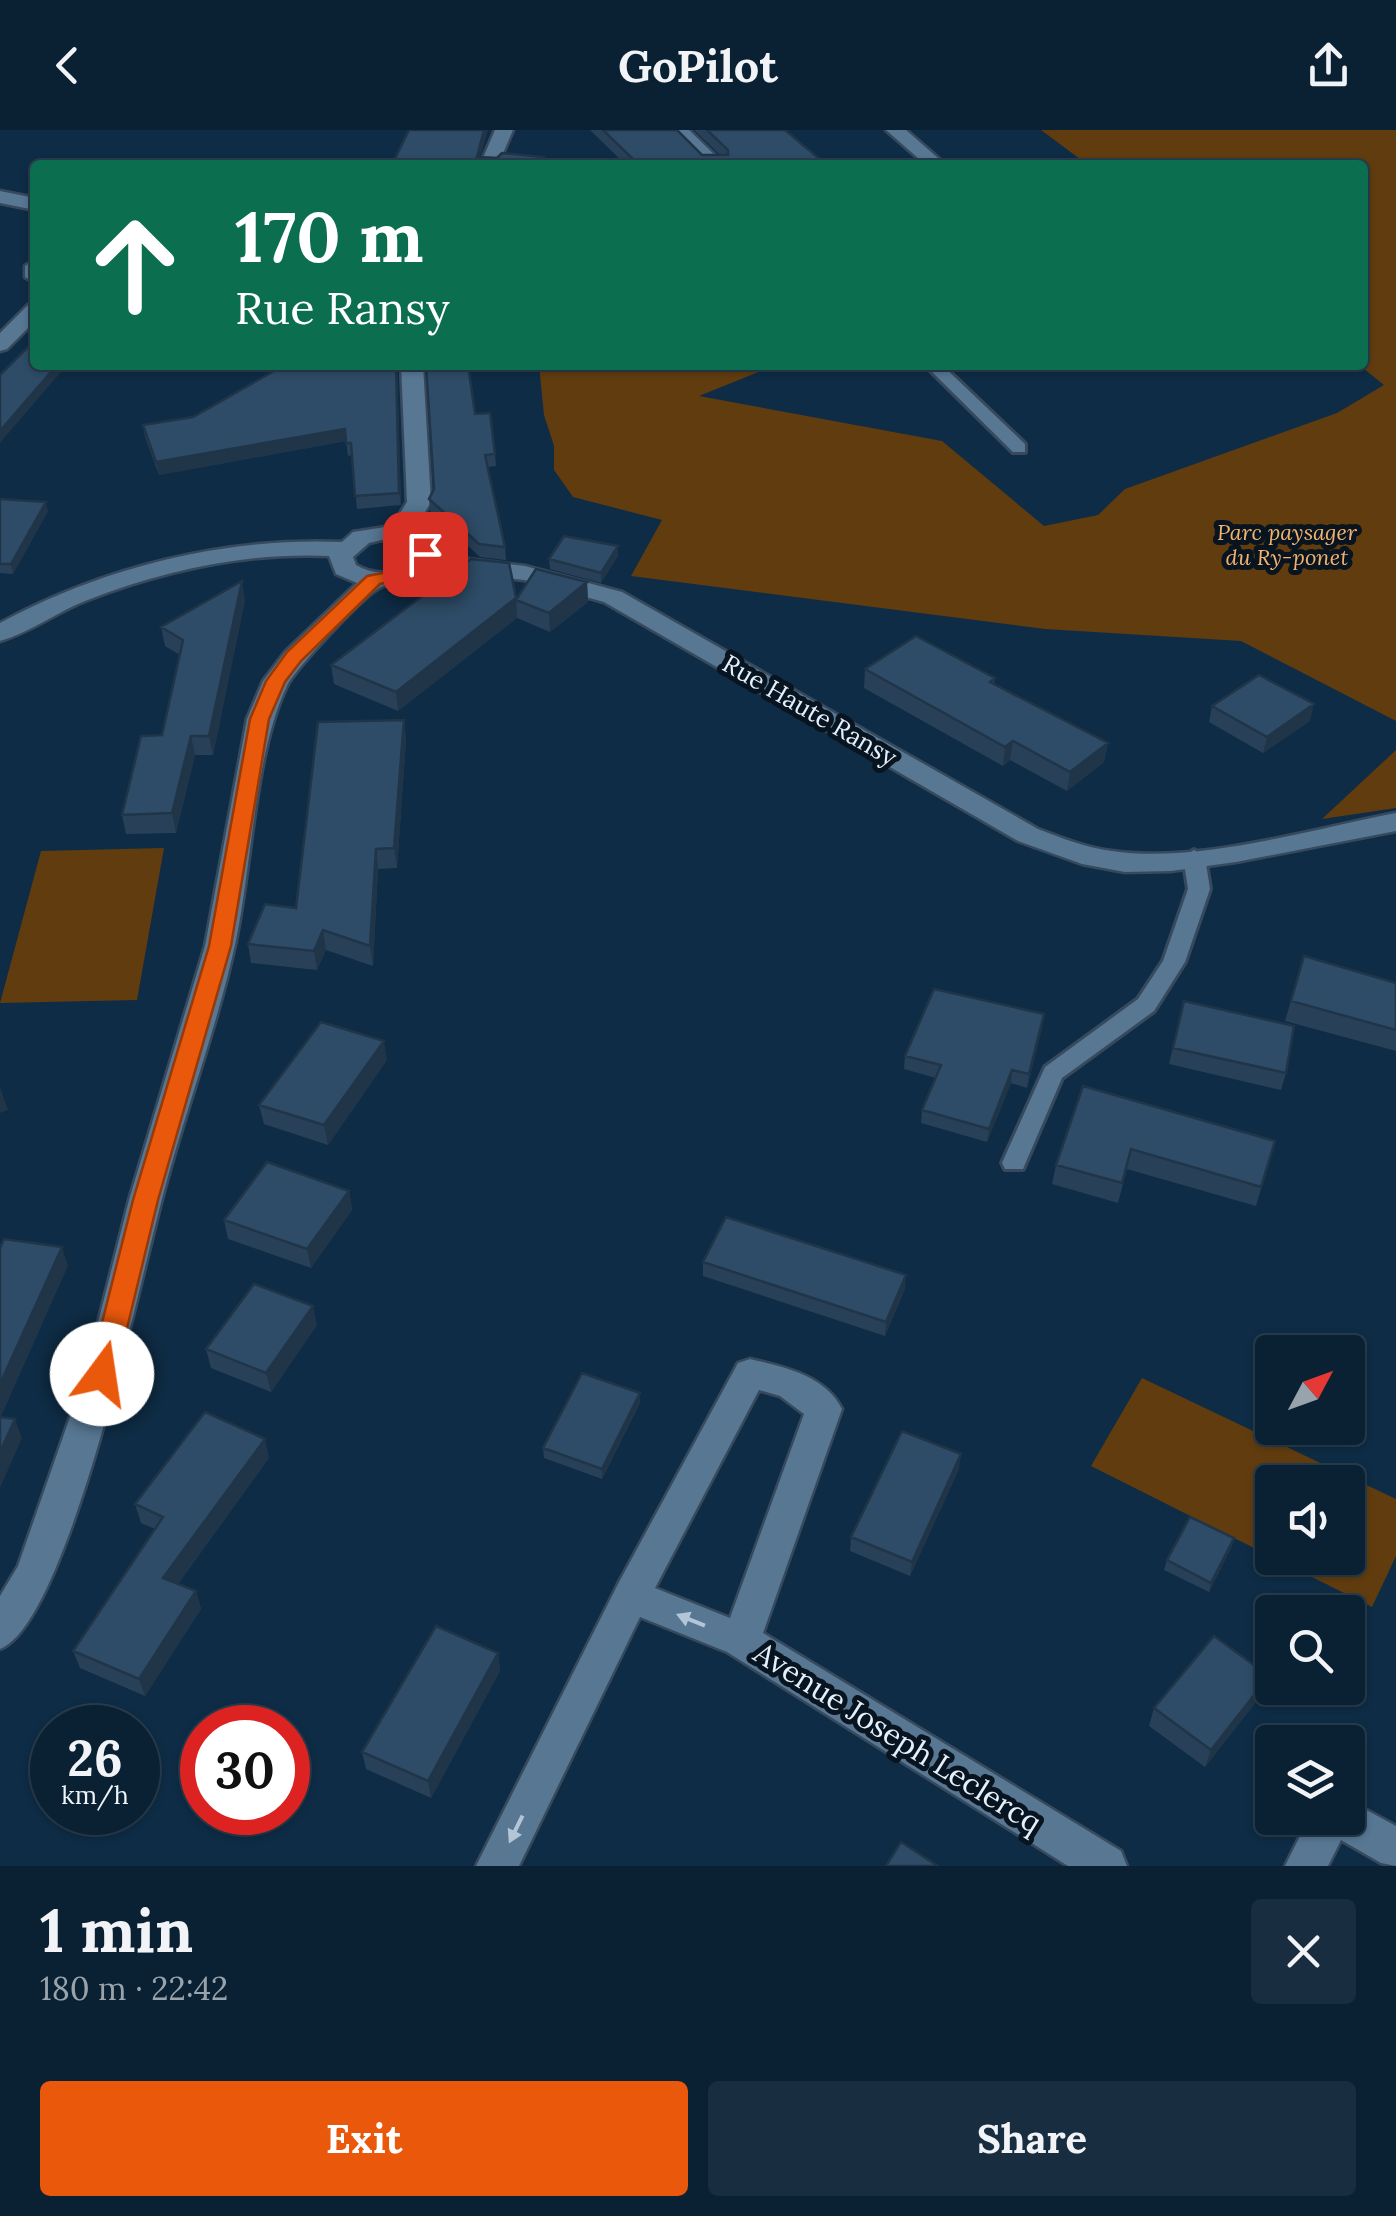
<!DOCTYPE html>
<html lang="en">
<head>
<meta charset="utf-8">
<style>
  body { margin:0; font-family:Lora,serif; background:#182e40; color:#f1f3f6; height:100vh; display:flex; flex-direction:column; font-size:38px; white-space:nowrap }
  * { box-sizing:border-box; margin:0 }
  p { font-size:32px; color:#99a3ac }
  .icon { flex:none; width:55px; height:55px; fill:none; stroke:currentColor; stroke-width:2; stroke-linecap:round; stroke-linejoin:round }
  .map { position:relative; height:1736px; overflow:hidden }
  .details { display:flex; flex-direction:column; background:#0a2134; flex:1 }
  .details>* { flex:none }
  .hud { position:absolute; left:30px; top:30px; width:1338px; height:210px; border-radius:10px; box-shadow:0 2px 8px #0004,0 0 0 2px #2a3e4f; background:#0b6e4f; color:#fff; overflow:hidden }
  .needle { width:65px; rotate:49deg }
  .buttons { position:absolute; left:1255px; top:1205px; display:grid; gap:20px }
  .buttons a { display:grid; place-items:center; width:110px; height:110px; border-radius:10px; background:#0a2134; box-shadow:0 2px 8px #0004,0 0 0 2px #2a3e4f; font-size:50px }
  .speed { position:absolute; left:30px; top:1575px; display:flex; gap:20px; font-size:50px; font-weight:700; text-align:center }
  .speed>* { display:grid; place-content:center; width:130px; height:130px; border-radius:50%; background:#0a2134; box-shadow:0 2px 8px #0004,0 0 0 2px #2a3e4f; line-height:1 }
  .speed small { font-size:25px; font-weight:400 }
  .speed .limit { border:15px solid #d22; background:#fff; color:#111 }
  .pin { position:absolute; display:grid; place-items:center; width:85px; height:85px; color:#fff; margin:-42px; border-radius:20px; box-shadow:0 5px 15px #0006 }
  .me { position:absolute; width:110px; margin:-55px; rotate:14deg; stroke-linejoin:round; filter:drop-shadow(0 0 8px #0008) }
  .turn { display:flex; align-items:center; gap:35px; height:210px; padding:0 40px; font-size:45px }
  .turn .icon { width:130px; height:130px; stroke-width:2.5 }
  .turn b { display:block; font-size:70px; line-height:85px }
  .round { display:grid; place-items:center; flex:none; width:105px; height:105px; border-radius:10px; background:#182e40 }
  .headline { display:flex; align-items:center; justify-content:space-between; height:170px; padding:0 40px }
  h1 { font-size:60px; font-weight:700; line-height:75px }
  .button { display:flex; gap:20px; margin-top:auto; padding:20px 40px }
  .button a { flex:1; height:115px; border-radius:10px; background:#ea580c; color:#fff; font-size:40px; font-weight:700; line-height:115px; text-align:center }
  .button a+a { background:#182e40; color:#f1f3f6 }
  header { display:flex; justify-content:space-between; align-items:center; height:130px; padding:0 40px; background:#0a2134; font-size:45px; font-weight:700 }
  .map>svg:first-child { display:block }
</style>
</head>
<body>
<header><svg class="icon" aria-label="back" viewBox="0 0 24 24"><path d="M15 5l-7 7 7 7"/></svg>GoPilot<svg class="icon" aria-label="share" viewBox="0 0 24 24"><path d="M12 15V3M7 8l5-5 5 5M5 13v7h14v-7"/></svg></header>
<div class="map">
<svg width="1396" height="1736" viewBox="0 0 1396 1736">
  <rect width="100%" height="100%" fill="#0e2c45"/>
  <path fill="#613c0f" d="M 1041,0 L 1396,0 L 1396,591 L 1241,511 L 1045,499 L 631,446 L 662,390 L 573,367 L 554,340 L 554,316 L 544,285 L 539,235 L 776,235 L 699,266 L 942,311 L 1044,396 L 1098,385 L 1125,359 L 1337,283 L 1384,255 L 1359,235 L 1362,235 L 1362,35 L 1088,35 Z
    M 1396,620 L 1396,678 L 1322,689 Z
    M 164,718 L 137,870 L 0,873 L 41,721 Z
    M 1142,1248 L 1396,1369 L 1396,1426 L 1372,1477 L 1274,1428 L 1348,1428 L 1348,1352 L 1272,1352 L 1272,1427 L 1091,1336 Z"/>
  <g fill="none" stroke-linecap="round" stroke-linejoin="round">
    <g stroke="#36495d" stroke-width="6">
      <path id="lane" d="M 925,235 L 942,235 L 1025,314 L 1025,322 L 1013,322 Z
        M 1194,720 L 1205,727 L 1210,759 L 1185,832 L 1154,881 L 1062,948 L 1023,1039 L 1005,1039 L 1002,1033 L 1045,937 L 1138,869 L 1163,831 L 1188,759 L 1183,727 Z"/>
    </g>
    <g stroke="#36495d" stroke-width="5">
      <path id="street" d="M 495,0 L 513,0 L 498,35 L 480,35 Z
        M 669,0 L 689,0 L 725,35 L 705,35 Z
        M 886,0 L 906,0 L 946,35 L 926,35 Z
        M 0,61 L 35,68 L 35,80 L 0,73 Z
        M 35,130 L 35,153 L 25,147 L 25,136 Z
        M 35,173 L 35,191 L 7,219 L 0,221 L 0,203 L 28,175 Z
        M 401,235 L 423,235 L 431,372 L 414,401 L 427,408 L 436,425 L 525,436 L 622,462 L 1038,699 C 1062,708 1086,718 1112,721 C 1196,734 1312,699 1396,683 L 1396,701 L 1236,732 L 1171,741 L 1125,742 L 1082,734 L 1018,711 L 604,472 L 524,450 L 429,439 C 413,454 398,450 381,457 C 366,463 294,540 287,556 C 254,624 252,738 235,815 C 216,901 184,984 162,1069 C 141,1147 68,1493 0,1519 L 0,1466 L 18,1436 L 85,1244 L 129,1070 L 205,816 L 247,589 L 263,551 L 285,522 L 357,453 L 336,444 L 329,426 C 246,422 162,441 85,471 C 57,482 29,503 0,511 L 0,493 C 103,437 225,407 342,412 L 353,402 L 392,396 L 407,372 ZM 386,409 L 411,419 L 413,424 C 400,445 377,447 356,435 L 353,427 L 369,413 Z
        M 750,1229 C 783,1237 825,1245 842,1279 L 763,1503 L 1121,1721 L 1127,1736 L 1068,1736 L 727,1522 L 640,1487 L 519,1736 L 476,1736 L 618,1454 L 738,1233 ZM 759,1260 L 780,1266 L 804,1284 L 730,1488 L 655,1458 Z
        M 1348,1670 L 1396,1696 L 1396,1736 L 1381,1733 L 1341,1710 L 1328,1736 L 1285,1736 L 1309,1688 L 1348,1688 Z"/>
    </g>
    <use href="#lane" fill="#577793" fill-rule="evenodd"/>
    <use href="#street" fill="#577793" fill-rule="evenodd"/>
  </g>
  <path fill="#284159" d="M 590,0 L 677,0 L 702,25 L 720,25 L 694,0 L 785,0 L 827,35 L 626,35 Z
    M 296,235 L 397,235 L 401,375 L 357,379 L 352,325 L 348,326 L 346,311 L 159,345 L 145,307 L 143,295 L 193,287 Z
    M 469,245 L 475,284 L 495,324 L 496,336 L 488,337 L 505,417 L 506,430 L 480,427 L 430,381 L 429,369 L 434,359 Z
    M 0,369 L 48,381 L 13,444 L 0,443 Z
    M 618,416 L 618,426 L 601,453 L 550,439 L 549,429 Z
    M 587,452 L 588,472 L 550,502 L 517,488 L 398,581 L 334,554 L 331,535 L 516,469 Z
    M 245,470 L 213,625 L 195,625 L 176,703 L 126,704 L 122,685 L 162,605 L 180,525 L 165,516 L 161,497 Z
    M 865,539 L 995,548 L 994,554 L 1108,613 L 1104,632 L 1067,661 L 1010,630 L 1003,636 L 864,558 Z
    M 1212,576 L 1310,591 L 1263,623 L 1209,592 Z
    M 404,590 L 406,610 L 397,738 L 378,739 L 373,836 L 326,820 L 317,840 L 251,833 L 248,814 L 296,778 Z
    M 1304,826 L 1396,853 L 1396,921 L 1285,891 Z
    M 1184,871 L 1286,943 L 1281,960 L 1169,934 Z
    M 1042,898 L 1027,958 L 1011,953 L 987,1012 L 921,993 L 922,980 L 936,948 L 904,939 L 905,926 Z
    M 387,930 L 328,1015 L 264,994 L 259,975 Z
    M 1083,956 L 1275,1011 L 1256,1076 L 1127,1039 L 1118,1073 L 1052,1054 L 1056,1035 Z
    M 349,1061 L 352,1080 L 311,1138 L 228,1109 L 224,1090 Z
    M 703,1132 L 905,1159 L 885,1206 L 703,1146 Z
    M 317,1195 L 271,1262 L 211,1238 L 206,1219 Z
    M 640,1273 L 602,1349 L 544,1328 L 543,1318 Z
    M 269,1328 L 178,1454 L 196,1461 L 201,1479 L 145,1566 L 80,1538 L 73,1521 L 155,1399 L 141,1393 L 135,1374 Z
    M 959,1339 L 910,1446 L 850,1421 L 851,1407 Z
    M 1234,1408 L 1231,1418 L 1209,1462 L 1164,1440 L 1167,1430 Z
    M 498,1523 L 500,1541 L 431,1668 L 366,1639 L 362,1622 Z
    M 1263,1563 L 1205,1637 L 1149,1596 L 1154,1578 Z"/>
  <path fill="#203548" d="M 484,0 L 488,0 L 478,35 L 477,27 Z
    M 57,235 L 67,235 L 0,313 L 0,301 Z
    M 396,235 L 397,235 L 401,375 L 399,363 Z
    M 345,299 L 347,311 L 159,345 L 156,332 Z
    M 46,372 L 48,381 L 13,444 L 11,434 Z
    M 618,416 L 618,426 L 601,453 L 601,443 Z
    M 242,451 L 245,470 L 213,625 L 209,606 Z
    M 587,452 L 588,472 L 550,502 L 549,483 Z
    M 516,468 L 517,488 L 398,581 L 396,562 Z
    M 1314,574 L 1310,591 L 1263,623 L 1267,607 Z
    M 404,590 L 406,610 L 397,738 L 394,718 Z
    M 191,606 L 195,625 L 176,703 L 172,683 Z
    M 1013,611 L 1010,630 L 1003,636 L 1005,617 Z
    M 1108,613 L 1104,632 L 1067,661 L 1070,642 Z
    M 376,719 L 378,739 L 373,836 L 370,816 Z
    M 323,800 L 326,820 L 317,840 L 314,821 Z
    M 1044,884 L 1042,898 L 1027,958 L 1029,944 Z
    M 384,911 L 387,930 L 328,1015 L 324,995 Z
    M 1012,940 L 1011,953 L 987,1012 L 989,999 Z
    M 0,957 L 8,980 L 0,983 Z
    M 349,1061 L 352,1080 L 311,1138 L 307,1119 Z
    M 62,1117 L 68,1136 L 0,1289 L 0,1254 Z
    M 906,1145 L 905,1159 L 885,1206 L 886,1192 Z
    M 313,1176 L 317,1195 L 271,1262 L 266,1243 Z
    M 640,1263 L 640,1273 L 602,1349 L 602,1339 Z
    M 15,1289 L 22,1308 L 0,1358 L 0,1322 Z
    M 265,1309 L 269,1328 L 169,1466 L 163,1448 Z
    M 961,1324 L 959,1339 L 910,1446 L 912,1432 Z
    M 1234,1408 L 1231,1418 L 1209,1462 L 1211,1453 Z
    M 196,1461 L 201,1479 L 145,1566 L 139,1549 Z
    M 498,1523 L 500,1541 L 431,1668 L 428,1651 Z
    M 1269,1546 L 1263,1563 L 1205,1637 L 1211,1620 Z"/>
  <path fill="#2e4c67" stroke="#203548" stroke-width="2.5" d="M 409,0 L 484,0 L 477,27 L 497,28 L 502,23 L 544,27 L 539,35 L 392,35 Z
    M 603,0 L 677,0 L 702,25 L 728,25 L 728,20 L 707,0 L 785,0 L 827,35 L 639,35 Z
    M 35,210 L 35,235 L 57,235 L 0,301 L 0,245 Z
    M 296,235 L 396,235 L 399,363 L 355,366 L 351,313 L 346,313 L 345,299 L 156,332 L 143,295 L 193,287 L 281,237 Z
    M 426,235 L 468,235 L 475,284 L 490,283 L 495,324 L 485,325 L 505,417 L 479,414 L 429,369 L 434,359 Z
    M 0,369 L 46,372 L 11,434 L 0,434 Z
    M 564,406 L 618,416 L 601,443 L 549,429 Z
    M 471,429 L 509,433 L 516,468 L 396,562 L 331,535 Z
    M 536,439 L 587,452 L 549,483 L 516,470 Z
    M 242,451 L 209,606 L 191,606 L 172,683 L 122,685 L 141,606 L 162,605 L 183,510 L 161,497 Z
    M 916,506 L 995,548 L 990,552 L 1108,613 L 1070,642 L 1013,611 L 1005,617 L 865,539 Z
    M 1259,545 L 1314,574 L 1267,607 L 1212,576 Z
    M 404,590 L 394,718 L 376,719 L 370,816 L 323,800 L 314,821 L 248,814 L 265,774 L 296,778 L 318,592 Z
    M 1304,826 L 1396,853 L 1396,900 L 1291,871 Z
    M 934,859 L 1044,884 L 1029,944 L 1012,940 L 989,999 L 922,980 L 941,935 L 905,926 Z
    M 1184,871 L 1294,896 L 1286,943 L 1173,918 Z
    M 321,892 L 384,911 L 324,995 L 259,975 Z
    M 1083,956 L 1275,1011 L 1261,1057 L 1131,1019 L 1122,1053 L 1056,1035 Z
    M 267,1032 L 349,1061 L 307,1119 L 224,1090 Z
    M 726,1087 L 906,1145 L 886,1192 L 703,1132 Z
    M 4,1109 L 62,1117 L 0,1254 L 0,1118 Z
    M 254,1154 L 313,1176 L 266,1243 L 206,1219 Z
    M 582,1243 L 640,1263 L 602,1339 L 543,1318 Z
    M 205,1282 L 265,1309 L 163,1448 L 196,1461 L 139,1549 L 73,1521 L 163,1387 L 135,1374 Z
    M 0,1287 L 15,1289 L 0,1322 Z
    M 902,1301 L 961,1324 L 912,1432 L 851,1407 Z
    M 1190,1387 L 1234,1408 L 1211,1453 L 1167,1430 Z
    M 436,1496 L 498,1523 L 428,1651 L 362,1622 Z
    M 1214,1506 L 1269,1546 L 1211,1620 L 1154,1578 Z
    M 901,1712 L 938,1736 L 886,1736 Z"/>
  <defs><path id="oneway-solid" d="M-6-.8H1V-3.2L6.5 0L1 3.2V.8H-6Z" transform="scale(2.5)"/></defs>
  <g fill="#b2c6d8">
    <use href="#oneway-solid" transform="translate(691 1490) rotate(-158)"/>
    <use href="#oneway-solid" transform="translate(516 1699) rotate(116)"/>
  </g>
  <path fill="#ea580c" stroke="#983908" stroke-width="2.5" d="M 425,418 L 434,424 L 416,447 L 380,454 L 301,531 L 285,552 L 269,589 L 231,816 L 158,1070 L 116,1244 L 112,1252 L 102,1255 L 93,1252 L 89,1244 L 133,1070 L 209,816 L 250,589 L 266,551 L 287,522 L 367,446 L 404,439 L 419,420 Z"/>
  <g text-anchor="middle" dominant-baseline="central" stroke-width="10" stroke-linejoin="round" paint-order="stroke">
    <g font-size="22" font-style="italic" fill="#f2b26e" stroke="#08141f">
      <text x="1287" y="402">Parc paysager<tspan x="1287" dy="25">du Ry-ponet</tspan></text>
    </g>
    <g font-size="25" fill="#e3f0fd" stroke="#08141f">
      <text transform="translate(810 580) rotate(30)">Rue Haute Ransy</text>
    </g>
    <g font-size="30" fill="#e3f0fd" stroke="#08141f">
      <text transform="translate(898 1607) rotate(32)">Avenue Joseph Leclercq</text>
    </g>
  </g>
</svg>
<div class="buttons">
<a><svg class="needle" viewBox="-14 -14 28 28"><path d="M0-13l5 13h-10z" fill="#e53935"/><path d="M0 13l5-13h-10z" fill="#99a3ac"/></svg></a>
<a><svg class="icon" aria-label="sound" viewBox="0 0 24 24"><path d="M4 9h4l5-4v14l-5-4H4zM17 9q2 3 0 6"/></svg></a>
<a><svg class="icon" aria-label="search" viewBox="0 0 24 24"><circle cx="10" cy="10" r="6"/><path d="M15 15l6 6"/></svg></a>
<a><svg class="icon" aria-label="layers" viewBox="0 0 24 24"><path d="M12 4l9 5-9 5-9-5zM3 14l9 5 9-5"/></svg></a>
</div>
<div class="speed"><div>26<small>km/h</small></div><div class="limit">30</div></div>
<div class="pin" style="left:425px;top:424px;background:#d93025"><svg class="icon" aria-label="arrive" viewBox="0 0 24 24"><path d="M6 21V4h12l-3 4 3 4H6"/></svg></div>
<svg class="me" style="left:102px;top:1244px" viewBox="-20 -20 40 40"><circle r="19" fill="#fff"/><path d="M0-13L10 11 0 6-10 11z" fill="#ea580c"/></svg>
<div class="hud">
<div class="turn"><svg class="icon" aria-label="ahead" viewBox="0 0 24 24"><path d="M12 20V5M6 11l6-6 6 6"/></svg><div><b>170 m</b>Rue Ransy</div></div>
</div>
</div>
<section class="details">
<div class="headline"><div><h1>1 min</h1><p>180 m · 22:42</p></div><a class="round"><svg class="icon" aria-label="close" viewBox="0 0 24 24"><path d="M6 6l12 12M18 6L6 18"/></svg></a></div>
<div class="button"><a>Exit</a><a>Share</a></div>
</section>
</body>
</html>
